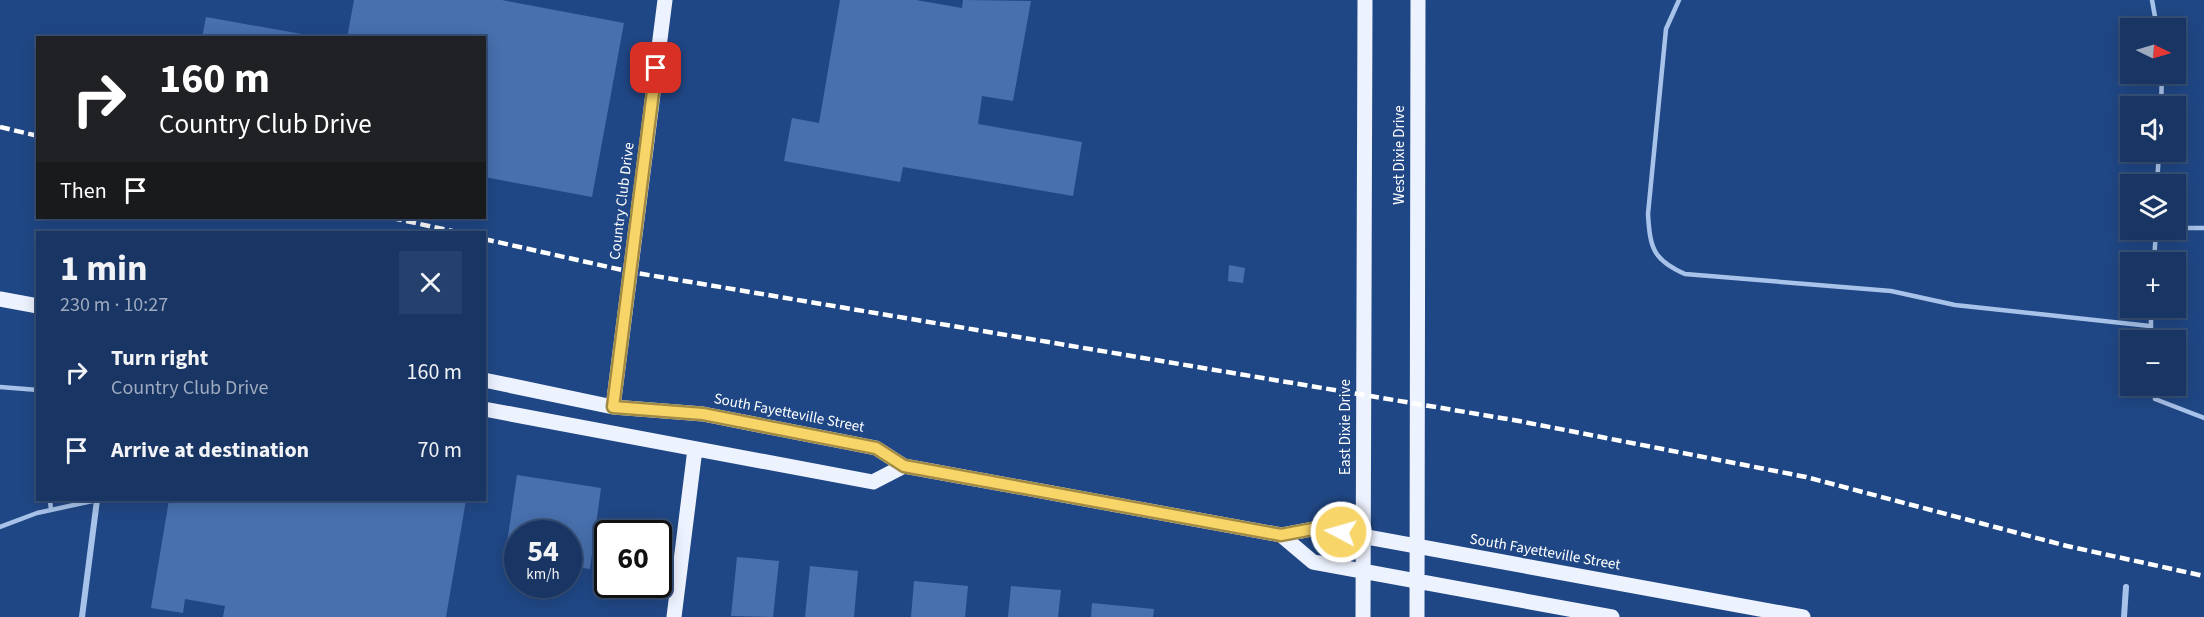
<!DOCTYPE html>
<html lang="en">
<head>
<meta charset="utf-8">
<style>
  body { margin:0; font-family:"Source Sans 3",sans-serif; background:#25406d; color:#f1f3f6; height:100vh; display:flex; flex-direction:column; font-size:22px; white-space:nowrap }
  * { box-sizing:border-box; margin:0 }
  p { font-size:20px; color:#9fabbf }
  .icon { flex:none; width:33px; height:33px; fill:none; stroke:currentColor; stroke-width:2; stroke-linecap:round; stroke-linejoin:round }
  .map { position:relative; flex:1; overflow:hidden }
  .panel { position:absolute; left:36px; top:231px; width:450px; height:270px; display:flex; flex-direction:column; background:#183564; border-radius:0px; box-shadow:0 3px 15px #0003,0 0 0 2px #365078 }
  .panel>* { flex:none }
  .banner { position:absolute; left:36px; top:36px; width:450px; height:183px; border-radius:0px; box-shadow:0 3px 15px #0003,0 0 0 2px #365078; background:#202124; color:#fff; overflow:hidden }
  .needle { width:39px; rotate:95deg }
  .fabs { position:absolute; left:2120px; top:18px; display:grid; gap:12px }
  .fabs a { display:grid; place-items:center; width:66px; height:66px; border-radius:0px; background:#183564; box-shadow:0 3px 15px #0003,0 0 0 2px #365078; font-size:30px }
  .speed { position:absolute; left:504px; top:520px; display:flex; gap:12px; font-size:30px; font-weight:700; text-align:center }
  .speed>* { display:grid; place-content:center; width:78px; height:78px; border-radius:50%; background:#183564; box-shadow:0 3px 15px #0003,0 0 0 2px #365078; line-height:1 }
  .speed small { font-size:15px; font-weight:400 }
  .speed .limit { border:3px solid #111; border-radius:9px; background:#fff; color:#111 }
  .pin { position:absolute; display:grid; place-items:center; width:51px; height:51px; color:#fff; margin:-26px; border-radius:12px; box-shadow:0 3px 9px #0006 }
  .me { position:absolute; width:66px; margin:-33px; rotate:276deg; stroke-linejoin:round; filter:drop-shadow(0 0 4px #0008) }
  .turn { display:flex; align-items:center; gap:21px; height:126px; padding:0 24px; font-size:27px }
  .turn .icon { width:78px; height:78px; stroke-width:2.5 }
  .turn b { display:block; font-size:42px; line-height:51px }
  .then { display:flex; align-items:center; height:57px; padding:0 24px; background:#0003; gap:12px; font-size:22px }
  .round { display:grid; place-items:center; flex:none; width:63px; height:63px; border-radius:0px; background:#25406d }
  .headline { display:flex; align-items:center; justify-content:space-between; height:102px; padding:0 24px }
  h1 { font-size:36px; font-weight:700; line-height:45px }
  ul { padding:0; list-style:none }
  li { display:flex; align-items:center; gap:18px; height:78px; padding:0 24px }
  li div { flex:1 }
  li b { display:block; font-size:22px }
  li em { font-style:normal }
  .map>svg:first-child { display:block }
</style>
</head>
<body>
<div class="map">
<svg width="2204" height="617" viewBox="0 0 2204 617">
  <rect width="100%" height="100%" fill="#204785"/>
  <path fill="#4870ae" d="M 354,0 L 502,0 L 624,23 L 592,197 L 484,177 L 484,38 L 347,38 Z
    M 840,0 L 916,0 L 962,8 L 963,0 L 1031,1 L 1013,101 L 982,96 L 978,124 L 1082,142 L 1073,196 L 903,167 L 900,182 L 784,161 L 792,118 L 819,123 Z
    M 206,17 L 313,36 L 313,38 L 202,38 Z
    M 1229,265 L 1245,268 L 1243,283 L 1228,281 Z
    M 517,475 L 601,488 L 590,569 L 568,566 L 568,534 L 518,534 L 518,558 L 505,556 Z
    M 169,500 L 466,500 L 446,617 L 223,617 L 225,606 L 185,599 L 183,613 L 151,608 Z
    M 737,557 L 779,561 L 773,617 L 731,616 Z
    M 810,566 L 858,571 L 854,617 L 805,617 Z
    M 914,581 L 968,586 L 965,617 L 911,617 Z
    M 1011,586 L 1061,590 L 1058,617 L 1008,617 Z
    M 1092,603 L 1154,609 L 1153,617 L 1091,617 Z"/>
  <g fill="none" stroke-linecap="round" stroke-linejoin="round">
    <path stroke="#a8c3ea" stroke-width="4.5" d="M 1679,0 L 1666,29 L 1648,214 C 1650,248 1653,260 1685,274 L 1891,291 L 1955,305 L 2150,326
      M 2152,0 L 2157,28
      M 2161,106 L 2162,74
      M 2157,184 L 2159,152
      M 2175,228 L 2204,228
      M 2154,262 L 2156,230
      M 2151,308 L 2151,340
      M 2154,386 L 2155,399 L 2204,418
      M 0,387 L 38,390
      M 50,500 L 51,510
      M 0,527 L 37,513 L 97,500"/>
    <path stroke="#a8c3ea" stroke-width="6" d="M 82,617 L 97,500
      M 2124,617 L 2126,587"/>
    <path stroke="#ecf2fe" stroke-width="15" d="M 0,299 L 38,306
      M 484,380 L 613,407 L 703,414 L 876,448 L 904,466 L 1281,535 L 1318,528 L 1803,617
      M 613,407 L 665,0
      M 484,409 L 873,482 L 904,466
      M 1281,535 L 1313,562 L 1612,617
      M 674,617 L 695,449
      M 1363,617 L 1365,0
      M 1417,617 L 1418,0"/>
    <path stroke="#fff" stroke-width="4.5" stroke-dasharray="10 4.5" stroke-linecap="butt" d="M 0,127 L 38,136
      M 392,218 L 457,232
      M 484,239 L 631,272 L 1519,421 L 1806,477 L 2067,546 L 2204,576"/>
  </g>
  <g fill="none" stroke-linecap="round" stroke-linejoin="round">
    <g stroke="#a18a44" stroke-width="15">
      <path id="route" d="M 656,68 L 613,407 L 703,414 L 876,448 L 904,466 L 1281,535 L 1318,528 L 1341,532"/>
    </g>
    <use href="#route" stroke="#f7d569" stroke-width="10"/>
  </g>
  <g text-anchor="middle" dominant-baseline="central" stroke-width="4.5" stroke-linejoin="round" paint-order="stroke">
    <g font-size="15" fill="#fff" stroke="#204785">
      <text transform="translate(1399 155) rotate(-90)">West Dixie Drive</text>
      <text transform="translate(622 201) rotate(-83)">Country Club Drive</text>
      <text transform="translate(789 413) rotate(11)">South Fayetteville Street</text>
      <text transform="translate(1345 427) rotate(-90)">East Dixie Drive</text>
      <text transform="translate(1545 552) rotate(10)">South Fayetteville Street</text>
    </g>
  </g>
</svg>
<div class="fabs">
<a><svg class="needle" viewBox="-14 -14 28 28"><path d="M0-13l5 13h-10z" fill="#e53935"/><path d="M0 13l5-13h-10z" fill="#9fabbf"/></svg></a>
<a><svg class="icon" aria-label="sound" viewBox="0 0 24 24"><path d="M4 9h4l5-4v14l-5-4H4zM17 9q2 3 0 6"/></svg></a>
<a><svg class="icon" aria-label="layers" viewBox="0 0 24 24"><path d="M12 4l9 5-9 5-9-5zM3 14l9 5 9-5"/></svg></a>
<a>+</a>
<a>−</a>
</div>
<div class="speed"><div>54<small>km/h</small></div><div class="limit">60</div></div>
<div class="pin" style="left:656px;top:68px;background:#d93025"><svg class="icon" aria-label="arrive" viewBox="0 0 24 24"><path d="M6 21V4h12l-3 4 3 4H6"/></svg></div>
<svg class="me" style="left:1341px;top:532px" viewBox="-20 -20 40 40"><circle r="17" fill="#f7d569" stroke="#fff" stroke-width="3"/><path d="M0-11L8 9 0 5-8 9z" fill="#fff"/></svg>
<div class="banner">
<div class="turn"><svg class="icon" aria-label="right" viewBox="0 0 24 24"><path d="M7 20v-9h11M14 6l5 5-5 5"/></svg><div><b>160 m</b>Country Club Drive</div></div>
<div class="then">Then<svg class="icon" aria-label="arrive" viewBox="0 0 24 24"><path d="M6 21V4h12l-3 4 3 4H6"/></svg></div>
</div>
<section class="panel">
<div class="headline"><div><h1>1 min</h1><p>230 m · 10:27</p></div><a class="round"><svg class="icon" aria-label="close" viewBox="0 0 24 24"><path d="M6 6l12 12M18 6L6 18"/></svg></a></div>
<ul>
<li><svg class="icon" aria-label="right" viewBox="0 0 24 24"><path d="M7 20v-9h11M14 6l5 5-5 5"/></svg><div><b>Turn right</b><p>Country Club Drive</p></div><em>160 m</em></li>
<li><svg class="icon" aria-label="arrive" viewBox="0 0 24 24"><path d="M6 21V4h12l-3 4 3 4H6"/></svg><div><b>Arrive at destination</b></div><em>70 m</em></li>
</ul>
</section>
</div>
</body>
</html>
